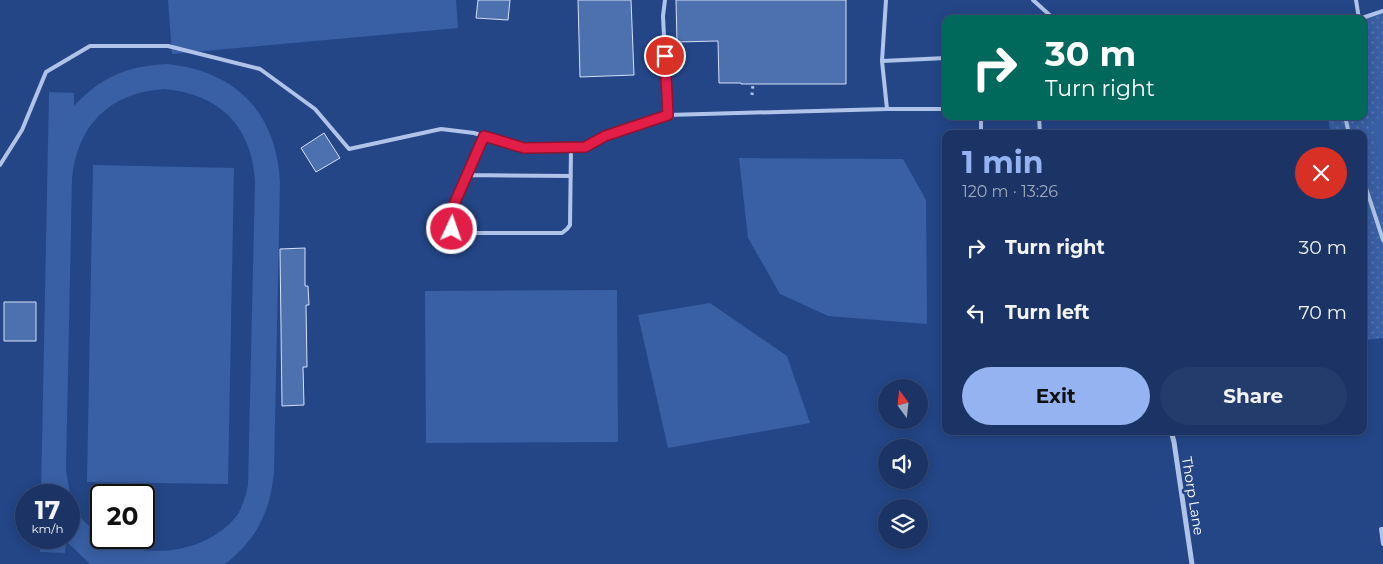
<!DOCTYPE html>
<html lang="en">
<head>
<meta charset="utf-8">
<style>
  body { margin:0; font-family:Montserrat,sans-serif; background:#243c6b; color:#f1f3f6; height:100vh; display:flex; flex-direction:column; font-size:19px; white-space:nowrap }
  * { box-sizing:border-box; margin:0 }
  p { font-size:16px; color:#a0aabf }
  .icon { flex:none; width:28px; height:28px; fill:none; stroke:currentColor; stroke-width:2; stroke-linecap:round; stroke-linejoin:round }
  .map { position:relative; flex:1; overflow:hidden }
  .drawer { position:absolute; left:942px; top:130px; width:425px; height:305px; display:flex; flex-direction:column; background:#1b3465; border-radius:10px; box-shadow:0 2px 12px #0003,0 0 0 1px #394f79 }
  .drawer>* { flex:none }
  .banner { position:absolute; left:942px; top:15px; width:425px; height:105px; border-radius:10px; box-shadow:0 2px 12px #0003,0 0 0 1px #394f79; background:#00695c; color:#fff; overflow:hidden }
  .needle { width:32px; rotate:345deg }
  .tools { position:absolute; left:878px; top:379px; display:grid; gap:10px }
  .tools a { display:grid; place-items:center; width:50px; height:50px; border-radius:50%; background:#1b3465; box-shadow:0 2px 12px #0003,0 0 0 1px #394f79; font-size:25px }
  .speed { position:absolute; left:15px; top:484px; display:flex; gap:10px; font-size:25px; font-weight:700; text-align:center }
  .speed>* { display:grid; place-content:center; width:65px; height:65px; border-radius:50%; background:#1b3465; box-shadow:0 2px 12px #0003,0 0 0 1px #394f79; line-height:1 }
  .speed small { font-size:12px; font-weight:400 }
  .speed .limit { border:2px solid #111; border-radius:8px; background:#fff; color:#111 }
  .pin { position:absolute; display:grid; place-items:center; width:42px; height:42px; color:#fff; margin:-21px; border:2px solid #fff; border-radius:50%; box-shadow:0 1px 5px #0007 }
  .me { position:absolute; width:55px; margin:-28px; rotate:3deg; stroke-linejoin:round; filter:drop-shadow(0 0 4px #0008) }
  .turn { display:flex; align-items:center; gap:18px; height:105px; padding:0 20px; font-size:22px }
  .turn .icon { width:65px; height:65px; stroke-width:2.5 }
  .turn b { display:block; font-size:35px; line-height:42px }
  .round { display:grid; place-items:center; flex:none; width:52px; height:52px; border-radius:26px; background:#243c6b }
  .overview { display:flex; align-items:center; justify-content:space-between; height:85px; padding:0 20px }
  h1 { font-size:30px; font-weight:700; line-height:38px; color:#95b2f1 }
  .primary-button { display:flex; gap:10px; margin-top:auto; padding:10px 20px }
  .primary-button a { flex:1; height:58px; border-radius:30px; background:#95b2f1; color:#111; font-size:20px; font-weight:700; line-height:58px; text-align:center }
  .primary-button a+a { background:#243c6b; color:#f1f3f6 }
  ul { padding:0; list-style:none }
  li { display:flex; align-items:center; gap:15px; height:65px; padding:0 20px }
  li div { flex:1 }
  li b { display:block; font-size:19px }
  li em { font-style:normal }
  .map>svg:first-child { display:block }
</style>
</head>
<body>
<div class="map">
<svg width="1383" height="564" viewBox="0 0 1383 564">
  <defs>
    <pattern id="park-dots" width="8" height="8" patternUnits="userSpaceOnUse" patternTransform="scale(1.25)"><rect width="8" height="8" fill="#395fa4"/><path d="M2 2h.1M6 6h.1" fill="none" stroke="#5777b2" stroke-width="1.8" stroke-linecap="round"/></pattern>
  </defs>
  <rect width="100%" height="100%" fill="#244687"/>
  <path fill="url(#park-dots)" d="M 1383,11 L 1383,338 L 1364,340 L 1364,134 L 1331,134 L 1328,119 L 1329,116 L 1364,116 L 1364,19 Z"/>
  <path fill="#395fa4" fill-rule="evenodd" d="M 168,0 L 456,0 L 458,28 L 172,54 Z
    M 167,64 C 236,71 277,113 280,183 L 274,472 C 270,512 257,539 225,564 L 90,564 L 66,541 L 65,553 L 40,552 L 41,538 L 69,538 L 69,495 L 41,495 L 49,92 L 74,93 L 74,106 C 101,77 127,66 167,64 ZM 165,89 C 219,94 252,126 255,181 L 248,485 C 246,495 243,505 238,514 C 201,564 108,564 76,510 C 70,497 68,483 66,469 L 72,179 C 77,125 110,92 165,89 Z
    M 1383,73 L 1383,109 L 1381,109 L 1377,74 Z
    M 1383,117 L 1383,190 L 1381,191 L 1373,118 Z
    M 739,158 L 903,159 L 926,200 L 927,324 L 828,316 L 780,294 L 748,238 Z
    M 93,165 L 234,168 L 228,484 L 87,482 Z
    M 617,290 L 618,442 L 426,443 L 425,291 Z
    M 710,303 L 787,356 L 810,423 L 668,448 L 638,315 Z"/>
  <path fill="#4d70af" stroke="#d4e0f7" d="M 478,0 L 510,0 L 508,20 L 476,18 Z
    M 578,0 L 631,0 L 634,75 L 580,77 Z
    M 676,0 L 846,0 L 846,84 L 741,84 L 741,83 L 719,83 L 718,41 L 677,42 Z
    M 324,133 L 340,158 L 316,172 L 301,148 Z
    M 305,248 L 305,286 L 308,286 L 309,305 L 306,305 L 307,367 L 303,367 L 304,405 L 282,406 L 280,249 Z
    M 4,302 L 36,302 L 36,341 L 4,341 Z"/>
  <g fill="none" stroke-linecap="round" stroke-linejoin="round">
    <path stroke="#b0c4e9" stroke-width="3" stroke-dasharray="2.5 4" stroke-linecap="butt" d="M 752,95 L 753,84"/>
    <path stroke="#b0c4e9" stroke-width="4" d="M 665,0 L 663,16 L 668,115
      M 886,0 L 882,61 L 887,109
      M 1033,0 L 1054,19
      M 1356,0 L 1359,19
      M 1359,19 L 1383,11
      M 882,61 L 946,58
      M 981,116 L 981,134
      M 1039,116 L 1040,134
      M 1345,116 L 1349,134
      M 484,136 L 449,216 L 450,223 L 454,231 L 460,233 L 562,233 L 567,229 L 570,225 L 571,148
      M 0,165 L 22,130 L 46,72 L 90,46 L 168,46 L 260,69 L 315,109 L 349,149 L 441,129 L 474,133 L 523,148 L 585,147 L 605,136 L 668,115 L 887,109 L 946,109
      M 466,175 L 571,176
      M 1364,182 L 1383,240
      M 1383,529 L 1381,529 L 1383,544"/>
    <path stroke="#b0c4e9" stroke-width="5" d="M 1171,431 L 1174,442 L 1192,564"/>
  </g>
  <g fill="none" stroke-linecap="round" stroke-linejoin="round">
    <g stroke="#92132f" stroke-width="12">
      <path id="route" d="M 452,229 L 449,216 L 484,136 L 524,148 L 585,147 L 605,136 L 668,115 L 665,56"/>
    </g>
    <use href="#route" stroke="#e11d48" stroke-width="9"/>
  </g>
  <g text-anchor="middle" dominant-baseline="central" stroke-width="5" stroke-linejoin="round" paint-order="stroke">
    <g font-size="14" fill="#fff" stroke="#244687">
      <text transform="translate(1193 496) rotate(81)">Thorp Lane</text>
    </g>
  </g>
</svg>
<div class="tools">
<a><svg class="needle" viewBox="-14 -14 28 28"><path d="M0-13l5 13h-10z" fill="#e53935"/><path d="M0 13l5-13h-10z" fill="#a0aabf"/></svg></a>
<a><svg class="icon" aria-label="sound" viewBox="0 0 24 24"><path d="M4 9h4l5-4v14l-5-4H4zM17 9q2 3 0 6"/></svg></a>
<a><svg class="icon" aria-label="layers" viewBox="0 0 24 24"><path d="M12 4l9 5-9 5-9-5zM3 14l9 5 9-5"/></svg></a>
</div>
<div class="speed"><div>17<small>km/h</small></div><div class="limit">20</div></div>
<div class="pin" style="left:665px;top:56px;background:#d93025"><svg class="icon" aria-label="arrive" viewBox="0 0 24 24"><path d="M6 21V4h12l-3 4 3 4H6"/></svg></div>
<svg class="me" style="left:452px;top:229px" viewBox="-20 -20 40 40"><circle r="17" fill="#e11d48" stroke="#fff" stroke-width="3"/><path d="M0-11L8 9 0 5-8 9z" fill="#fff"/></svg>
<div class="banner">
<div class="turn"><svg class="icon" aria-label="right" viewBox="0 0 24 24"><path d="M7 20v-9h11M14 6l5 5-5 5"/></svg><div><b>30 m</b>Turn right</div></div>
</div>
<section class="drawer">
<div class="overview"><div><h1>1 min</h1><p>120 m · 13:26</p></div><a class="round" style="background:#d93025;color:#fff"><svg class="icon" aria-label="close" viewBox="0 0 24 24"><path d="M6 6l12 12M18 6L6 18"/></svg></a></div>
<ul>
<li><svg class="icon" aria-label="right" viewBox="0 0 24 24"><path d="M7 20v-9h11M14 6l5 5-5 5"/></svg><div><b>Turn right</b></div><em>30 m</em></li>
<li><svg class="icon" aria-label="left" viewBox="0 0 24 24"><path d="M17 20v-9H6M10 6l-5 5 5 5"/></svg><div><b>Turn left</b></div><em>70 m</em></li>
</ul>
<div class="primary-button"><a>Exit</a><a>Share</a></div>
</section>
</div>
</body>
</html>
